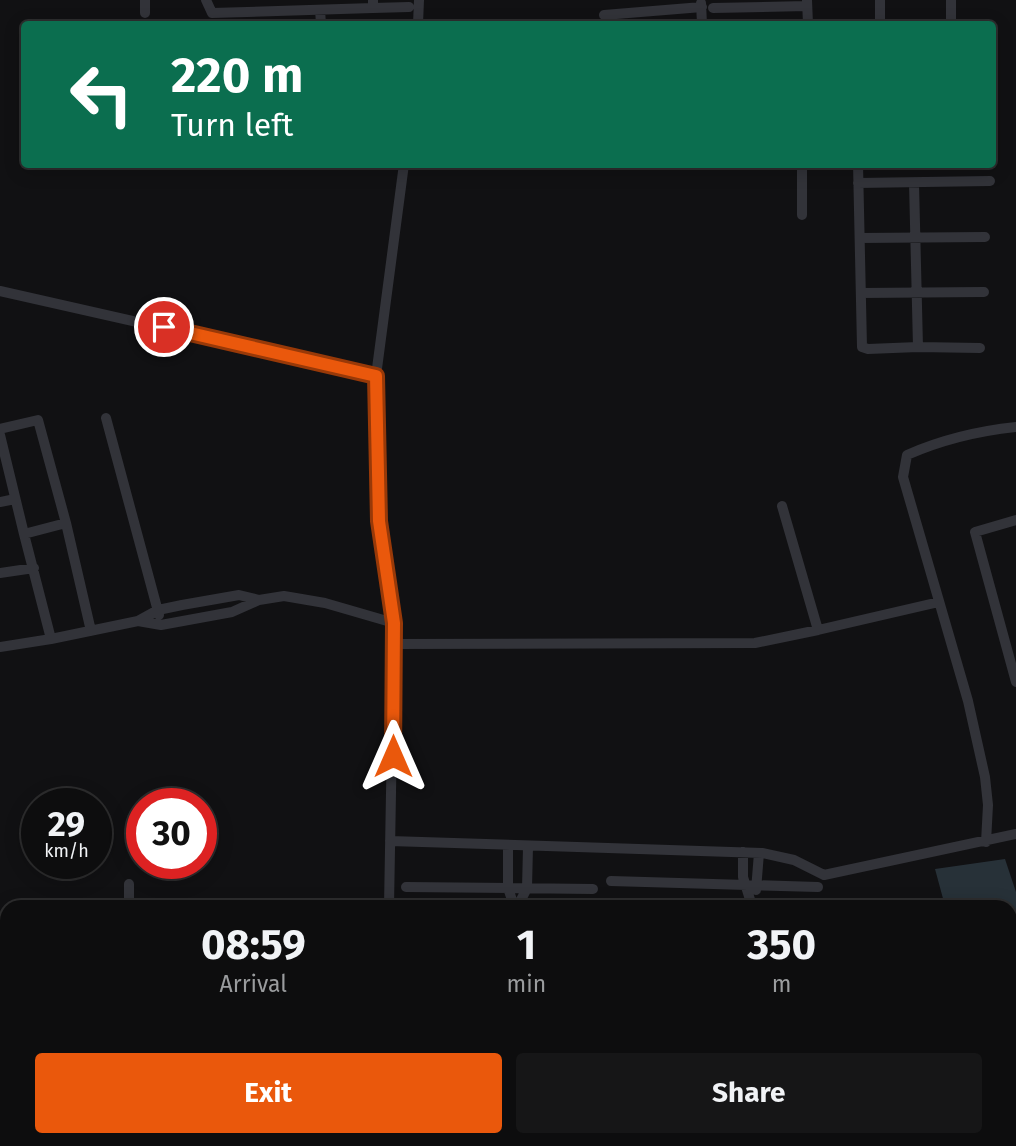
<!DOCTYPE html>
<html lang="en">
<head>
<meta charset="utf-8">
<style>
  body { margin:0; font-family:"Fira Sans",sans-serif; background:#161617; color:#f1f3f6; height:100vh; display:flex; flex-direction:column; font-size:26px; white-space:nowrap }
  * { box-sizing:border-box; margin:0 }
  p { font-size:23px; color:#9a9c9e }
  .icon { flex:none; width:38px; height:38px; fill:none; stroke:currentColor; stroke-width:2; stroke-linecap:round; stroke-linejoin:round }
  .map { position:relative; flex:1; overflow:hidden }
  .details { position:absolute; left:0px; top:900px; width:1017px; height:247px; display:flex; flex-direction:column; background:#0d0d0e; border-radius:21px 21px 0 0; box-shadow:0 4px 18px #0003,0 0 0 2px #2d2d2e }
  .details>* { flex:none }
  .guide { position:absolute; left:21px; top:21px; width:975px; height:147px; border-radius:7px; box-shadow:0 4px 18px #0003,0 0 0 2px #2d2d2e; background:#0b6e4f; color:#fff; overflow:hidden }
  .speed { position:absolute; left:21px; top:788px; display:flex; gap:14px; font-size:35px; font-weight:700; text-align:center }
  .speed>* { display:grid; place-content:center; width:91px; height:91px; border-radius:50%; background:#0d0d0e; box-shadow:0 4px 18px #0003,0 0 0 2px #2d2d2e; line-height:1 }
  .speed small { font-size:18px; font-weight:400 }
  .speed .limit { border:10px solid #d22; background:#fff; color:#111 }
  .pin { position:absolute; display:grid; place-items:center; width:60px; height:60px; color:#fff; margin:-30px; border:4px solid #fff; border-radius:50%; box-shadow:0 2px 7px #0007 }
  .me { position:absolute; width:77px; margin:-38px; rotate:0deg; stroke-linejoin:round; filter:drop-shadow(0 0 5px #0008) }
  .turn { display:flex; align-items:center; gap:24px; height:147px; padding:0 35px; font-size:32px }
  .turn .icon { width:91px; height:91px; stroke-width:2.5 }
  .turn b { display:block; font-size:49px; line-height:60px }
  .eta { display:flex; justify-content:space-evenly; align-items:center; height:119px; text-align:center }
  .eta b { font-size:42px; font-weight:700; line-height:49px }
  .cta { display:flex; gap:14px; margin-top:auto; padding:14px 35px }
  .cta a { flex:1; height:80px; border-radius:7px; background:#ea580c; color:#fff; font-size:28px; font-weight:700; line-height:80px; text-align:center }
  .cta a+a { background:#161617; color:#f1f3f6 }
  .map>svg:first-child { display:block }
</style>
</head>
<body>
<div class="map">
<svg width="1016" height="1146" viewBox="0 0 1016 1146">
  <rect width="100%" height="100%" fill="#111113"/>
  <path fill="#273138" d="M 1005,859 L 1016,892 L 1016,927 L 1010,928 L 1010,906 L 945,906 L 935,869 Z
    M 899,1139 L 988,1139 L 988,1140 L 969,1146 L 900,1146 Z"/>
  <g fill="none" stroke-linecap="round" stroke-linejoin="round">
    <path stroke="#323339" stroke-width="10" d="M 145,0 L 145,13
      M 206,0 L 212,13 L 373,8 L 373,0
      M 807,0 L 808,24
      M 880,0 L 880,24
      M 951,0 L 951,24
      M 701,3 L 702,24
      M 373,8 L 409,7
      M 713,8 L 807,6
      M 320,10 L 321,24
      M 604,15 L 702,7
      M 418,24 L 419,0
      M 858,164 L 862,347 L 868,349 L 918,347 L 980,348
      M 858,183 L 990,181
      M 914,183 L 918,347
      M 802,215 L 802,164
      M 860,238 L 985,237
      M 0,291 L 376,376
      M 861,293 L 984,292
      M 106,418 L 159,615
      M 0,429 L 38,420 L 66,523 L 24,534 L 51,639 L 138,621 L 158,610 L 182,605 L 239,595 L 259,600
      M 0,435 L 24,534
      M 0,502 L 15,499
      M 782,506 L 818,630 L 939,602
      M 1016,520 L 975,532 L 1016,682
      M 66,523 L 91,631
      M 0,573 L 34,568
      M 138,621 L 161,625 L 232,612 L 259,600 L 284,596 L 325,603 L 394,623
      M 392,644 L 755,643 L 818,630
      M 0,647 L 51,639
      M 390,841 L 762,853 L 794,860 L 824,875 L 1016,834
      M 986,842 L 988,805 L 985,777 L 968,701 L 903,477 L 907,455 C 941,440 978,431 1016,427
      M 508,847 L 508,888 L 514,906
      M 743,852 L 743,877 L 752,906
      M 611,881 L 818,887
      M 406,887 L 593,889
      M 756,890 L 759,853
      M 129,906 L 129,884
      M 389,906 L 394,623 L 379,521 L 376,376 L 404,164
      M 518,906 L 527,888 L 528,847
      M 1010,943 L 1016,941
      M 1010,1011 L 1016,1009
      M 1010,1074 L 1016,1073
      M 0,1108 L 7,1108
      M 1006,1143 L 1016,1140
      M 512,1146 L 512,1139
      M 743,1146 L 743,1139
      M 811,1146 L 811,1139
      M 866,1146 L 866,1139"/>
  </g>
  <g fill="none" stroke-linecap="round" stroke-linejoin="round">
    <g stroke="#983908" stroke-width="18">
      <path id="route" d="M 164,327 L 376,376 L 379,521 L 394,623 L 393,756"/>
    </g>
    <use href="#route" stroke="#ea580c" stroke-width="12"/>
  </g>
</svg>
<div class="speed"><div>29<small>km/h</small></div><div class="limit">30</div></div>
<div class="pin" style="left:164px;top:327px;background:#d93025"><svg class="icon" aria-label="arrive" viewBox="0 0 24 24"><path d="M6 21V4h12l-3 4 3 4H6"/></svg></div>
<svg class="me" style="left:393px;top:756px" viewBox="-20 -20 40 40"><path d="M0-17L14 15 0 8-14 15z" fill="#ea580c" stroke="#fff" stroke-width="4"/></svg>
<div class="guide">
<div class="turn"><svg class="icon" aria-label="left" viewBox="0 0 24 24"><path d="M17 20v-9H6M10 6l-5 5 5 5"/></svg><div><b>220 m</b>Turn left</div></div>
</div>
<section class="details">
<div class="eta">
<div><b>08:59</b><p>Arrival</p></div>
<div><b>1</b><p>min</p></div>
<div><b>350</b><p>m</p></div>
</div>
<div class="cta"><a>Exit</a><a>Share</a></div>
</section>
</div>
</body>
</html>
